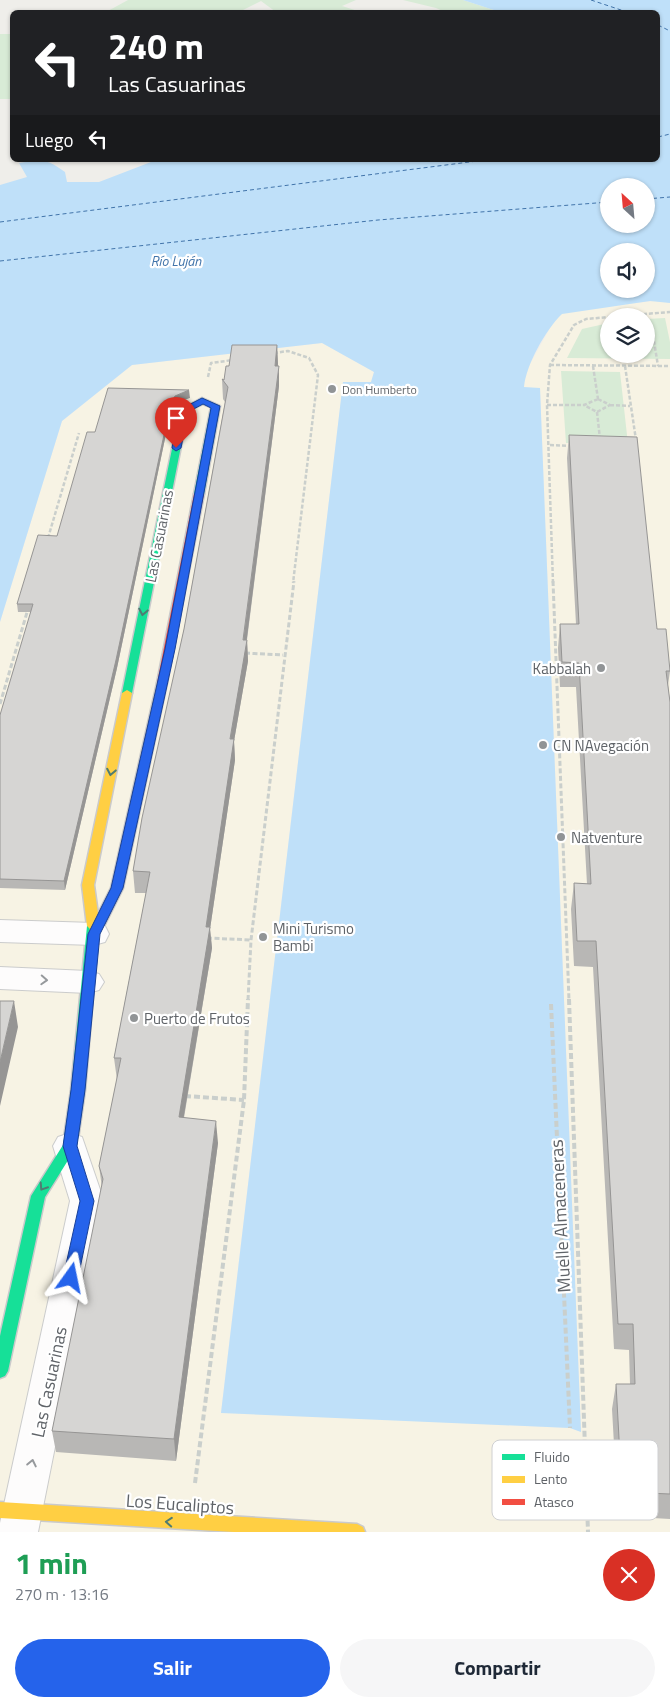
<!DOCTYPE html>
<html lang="es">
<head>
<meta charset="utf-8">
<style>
  body { margin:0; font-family:"Titillium Web",sans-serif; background:#f6f6f7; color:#1f2937; height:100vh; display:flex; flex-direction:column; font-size:19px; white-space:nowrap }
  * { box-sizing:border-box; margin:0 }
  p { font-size:16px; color:#747a83 }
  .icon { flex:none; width:28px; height:28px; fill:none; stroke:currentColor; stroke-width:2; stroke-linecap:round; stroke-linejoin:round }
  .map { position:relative; height:1532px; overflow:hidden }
  .panel { display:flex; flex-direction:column; background:#fff; flex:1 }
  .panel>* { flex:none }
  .banner { position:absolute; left:10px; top:10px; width:650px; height:152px; border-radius:8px; box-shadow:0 1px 4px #0004; background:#202124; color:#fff; overflow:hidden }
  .needle { width:32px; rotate:334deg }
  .controls { position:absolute; left:600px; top:178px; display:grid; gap:10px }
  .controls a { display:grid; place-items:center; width:55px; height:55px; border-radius:50%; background:#fff; box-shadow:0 1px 4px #0004; font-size:25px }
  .pin { position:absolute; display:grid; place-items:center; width:42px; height:42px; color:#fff; margin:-51px -21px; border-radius:50% 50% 50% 0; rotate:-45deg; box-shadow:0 0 5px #0007 }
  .pin .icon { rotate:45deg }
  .me { position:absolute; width:55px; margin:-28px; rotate:12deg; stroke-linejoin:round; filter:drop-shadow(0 0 4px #0008) }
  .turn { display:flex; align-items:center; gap:18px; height:105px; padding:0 15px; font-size:22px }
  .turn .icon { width:65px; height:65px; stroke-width:2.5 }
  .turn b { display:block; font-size:35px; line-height:42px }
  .then { display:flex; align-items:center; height:48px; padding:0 15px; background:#0003; gap:10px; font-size:19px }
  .round { display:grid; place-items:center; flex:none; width:52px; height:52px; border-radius:26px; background:#f6f6f7 }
  .headline { display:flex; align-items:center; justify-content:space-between; height:85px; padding:0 15px }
  h1 { font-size:30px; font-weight:700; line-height:38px; color:#1e9e55 }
  .primary-button { display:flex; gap:10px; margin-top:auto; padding:10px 15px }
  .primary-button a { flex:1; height:58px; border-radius:30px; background:#2563eb; color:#fff; font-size:20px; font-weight:700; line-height:58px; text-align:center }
  .primary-button a+a { background:#f6f6f7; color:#1f2937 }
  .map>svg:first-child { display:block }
</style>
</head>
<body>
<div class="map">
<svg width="670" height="1532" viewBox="0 0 670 1532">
  <rect width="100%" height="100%" fill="#efeeea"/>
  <path fill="#f7f3e4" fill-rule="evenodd" d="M 664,300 L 670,303 L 670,1532 L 0,1532 L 0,622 L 62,421 L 132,365 L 322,343 L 374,372 L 371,382 L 343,382 L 221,1412 L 570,1428 L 581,1432 L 540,388 L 524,388 L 525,373 L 554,321 L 562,313 L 587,308 ZM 609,316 L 646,316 L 646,354 L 609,354 Z"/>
  <path fill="#d8ebd6" d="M 128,0 C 205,0 280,0 356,0 L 342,6 L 361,12 L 276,12 L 261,1 L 239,12 L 106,12 Z
    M 403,0 L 463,0 L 500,12 L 445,12 L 436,8 Z
    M 0,34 L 12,34 L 12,99 L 0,99 Z
    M 665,318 L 670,342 L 670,359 L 567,358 L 582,329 L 609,323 L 609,354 L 646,354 L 646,319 Z
    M 561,371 L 620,372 L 628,444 L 566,443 Z"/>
  <path fill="#bfe0f9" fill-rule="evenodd" d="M 463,0 L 670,0 L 670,303 L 650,301 L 562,314 C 546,329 526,365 524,387 L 540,388 L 581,1432 L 570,1428 L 221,1413 L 343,382 L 371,382 L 374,372 L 322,343 L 132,365 L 62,421 L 0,622 L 0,185 L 27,177 L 19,163 C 44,159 45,158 65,172 L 67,182 L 99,182 L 151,162 L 146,160 L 658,160 L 658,12 L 500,12 ZM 609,186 L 646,186 L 646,224 L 609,224 ZM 609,251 L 646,251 L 646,289 L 609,289 Z"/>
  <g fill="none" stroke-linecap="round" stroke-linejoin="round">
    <path stroke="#4174aa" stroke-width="1" stroke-dasharray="4 3" stroke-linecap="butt" d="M 591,0 L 627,12
      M 658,25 L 670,31
      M 658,137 L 670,134
      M 646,199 L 670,197
      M 0,222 L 485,160
      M 0,261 L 378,220 L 609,202"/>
    <g stroke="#cbcccc" stroke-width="2">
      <path id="street" d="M 0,920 L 94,923 L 105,926 L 109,934 L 105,942 L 94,945 L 0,942 Z
        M 0,967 L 88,971 L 99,974 L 104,982 L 99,990 L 88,993 L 0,989 Z
        M 70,1133 L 82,1137 L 104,1201 L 38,1532 L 0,1532 L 0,1523 L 70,1201 L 53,1146 L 58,1137 Z"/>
    </g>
    <g stroke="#cacacb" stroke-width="3">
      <path id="fast" d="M 202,398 L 220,406 L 204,494 L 199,497 L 194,494 L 211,407 L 203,404 L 188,411 L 132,693 L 131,695 L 123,695 L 122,693 L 180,410 Z
        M 93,922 L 97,923 L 99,926 L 85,1090 L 77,1146 L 45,1197 L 8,1371 L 5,1376 L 0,1378 L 0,1336 L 31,1196 L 63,1145 L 71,1090 L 87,926 L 89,923 Z"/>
    </g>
    <g stroke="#cacacb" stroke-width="3">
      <path id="slow" d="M 162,680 L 167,683 L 123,888 L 100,934 L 98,937 L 90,937 L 88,934 L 90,929 L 87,926 L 82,885 L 122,693 L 127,690 L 132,693 L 94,885 L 98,914 L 111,888 L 157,683 Z
        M 0,1502 L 357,1524 L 363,1527 L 365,1532 L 234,1532 L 0,1518 Z"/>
    </g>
    <g stroke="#cacacb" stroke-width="3">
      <path id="jam" d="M 199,491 L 204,494 L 167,683 L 162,686 L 157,683 L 194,494 Z"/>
    </g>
    <path stroke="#cacfcc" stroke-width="2.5" stroke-dasharray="4 2" stroke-linecap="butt" d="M 619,316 L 670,312
      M 652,329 L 658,366
      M 274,353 L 288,351 L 309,358 L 318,375 L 293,583
      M 550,365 L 670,366
      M 593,366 L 598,399
      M 625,366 L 636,440
      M 208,377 L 211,363 L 233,360
      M 598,399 L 610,405 L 597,412 L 584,405 Z
      M 547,405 L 584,405
      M 610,405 L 630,406
      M 597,412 L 600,439
      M 550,445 L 571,446
      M 48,538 L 79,433
      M 553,583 L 547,405 L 550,365 L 574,325 L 586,319 L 609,317"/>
    <path stroke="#cacfcc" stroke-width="3" stroke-dasharray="5 2.5" stroke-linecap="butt" d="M 553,581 L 569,1000
      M 245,653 L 283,655
      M 0,704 L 28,609
      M 207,938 L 251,940
      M 248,1000 L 251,940 L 294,581"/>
    <path stroke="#cacfcc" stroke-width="4" stroke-dasharray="6 3" stroke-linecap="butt" d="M 569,999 L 588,1532
      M 551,1004 L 570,1428
      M 185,1096 L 244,1100
      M 195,1483 L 244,1100 L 248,999"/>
    <use href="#street" fill="#fdfcfc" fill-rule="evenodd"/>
    <use href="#fast" fill="#16e098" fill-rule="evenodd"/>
    <use href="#slow" fill="#ffcf43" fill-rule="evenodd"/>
    <use href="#jam" fill="#f24e42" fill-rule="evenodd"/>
  </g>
  <path fill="#b8b7b5" d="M 277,345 L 278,366 L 279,386 L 247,640 L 248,661 L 234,741 L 235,760 L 210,929 L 212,948 L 184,1118 L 218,1143 L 176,1461 L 56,1452 L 52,1431 L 102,1188 L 99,1166 L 117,1080 L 114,1058 L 146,893 L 135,893 L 133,871 L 184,629 L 225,402 L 223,399 L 222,379 L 224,380 L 229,366 Z
    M 190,398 L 175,403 L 171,410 L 117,668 L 65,890 L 0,888 L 0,715 L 31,612 L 18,612 L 17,604 L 57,536 L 95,432 Z
    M 569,435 L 657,629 L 670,671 L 668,685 L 670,702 L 670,1519 L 618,1516 L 612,1409 L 616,1384 L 630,1384 L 629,1350 L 614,1349 L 593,967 L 574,966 L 571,909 L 574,883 L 587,884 L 576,687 L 560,687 L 558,648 L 560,624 L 576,624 L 567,458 Z"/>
  <path fill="#969594" d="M 277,345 L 278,364 L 275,386 L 275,366 Z
    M 279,366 L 279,386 L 245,653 L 247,640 L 248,661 L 234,741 L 235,760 L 210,929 L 212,948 L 180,1139 L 179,1117 L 206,927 Z
    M 189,390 L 190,398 L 175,403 L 171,410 L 117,668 L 65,890 L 64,881 L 171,402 L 175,396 Z
    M 14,1001 L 18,1027 L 0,1106 L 0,1062 Z
    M 216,1121 L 218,1143 L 176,1461 L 174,1439 Z"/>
  <path fill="#d6d5d3" stroke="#969594" d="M 232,345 L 277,345 L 275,366 L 279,366 L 243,640 L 247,640 L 230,739 L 234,739 L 206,927 L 210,927 L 179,1117 L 216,1121 L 174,1439 L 52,1431 L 103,1179 L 99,1166 L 121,1058 L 114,1058 L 150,872 L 133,871 L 142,818 L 184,629 L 228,387 L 222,379 L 224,380 L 226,366 L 229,366 Z
    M 108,388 L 189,390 L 175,396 L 171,402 L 116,660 L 64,881 L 0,879 L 0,715 L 33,604 L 17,604 L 38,535 L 57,536 L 87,432 L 95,432 Z
    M 569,435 L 637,437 L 657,629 L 666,629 L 670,671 L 666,671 L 670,702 L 670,1494 L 622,1492 L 616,1384 L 635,1384 L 633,1324 L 618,1324 L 596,941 L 577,941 L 574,883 L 591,884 L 579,663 L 562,662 L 560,624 L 579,624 Z
    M 0,1001 L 14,1001 L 0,1062 Z"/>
  <defs><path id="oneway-chevron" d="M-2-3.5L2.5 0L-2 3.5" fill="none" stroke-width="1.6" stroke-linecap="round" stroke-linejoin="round" transform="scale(1.25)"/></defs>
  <g stroke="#507c72">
    <use href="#oneway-chevron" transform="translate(143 612) rotate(101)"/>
    <use href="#oneway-chevron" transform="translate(111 772) rotate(101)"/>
    <use href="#oneway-chevron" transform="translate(43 1187) rotate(123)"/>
    <use href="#oneway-chevron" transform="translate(169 1522) rotate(-176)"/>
  </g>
  <g stroke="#96999c">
    <use href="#oneway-chevron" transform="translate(44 980) rotate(3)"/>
    <use href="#oneway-chevron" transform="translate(32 1463) rotate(-78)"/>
  </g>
  <path fill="#2563eb" stroke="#184099" d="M 202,398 L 220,406 L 175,649 L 123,888 L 100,934 L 85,1090 L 77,1146 L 94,1201 L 78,1278 L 76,1283 L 71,1285 L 66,1283 L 63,1278 L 80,1201 L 63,1146 L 71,1090 L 88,934 L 111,888 L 165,649 L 211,408 L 203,404 L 188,412 L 181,448 L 176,451 L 172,448 L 179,410 Z"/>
  <g fill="#919496" stroke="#fff" stroke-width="2">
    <circle cx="332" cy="389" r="5"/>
    <circle cx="601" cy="668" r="5"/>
    <circle cx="543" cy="745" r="5"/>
    <circle cx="561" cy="837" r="5"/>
    <circle cx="263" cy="937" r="5"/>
    <circle cx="134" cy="1018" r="5"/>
  </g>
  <g text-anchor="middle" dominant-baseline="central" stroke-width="4.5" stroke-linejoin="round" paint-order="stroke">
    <g font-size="12" fill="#5f6368" stroke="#fff" text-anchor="start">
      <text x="342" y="389">Don Humberto</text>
    </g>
    <g font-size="14" font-style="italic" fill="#4174aa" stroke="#fff">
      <text x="176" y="260">Río Luján</text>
    </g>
    <g font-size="15" fill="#5f6368" stroke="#fff">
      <text transform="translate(159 536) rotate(-79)">Las Casuarinas</text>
    </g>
    <g font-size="15" fill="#5f6368" stroke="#fff" text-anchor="start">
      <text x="591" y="668" text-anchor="end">Kabbalah</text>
      <text x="553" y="745">CN NAvegación</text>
      <text x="571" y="837">Natventure</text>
      <text x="273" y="928">Mini Turismo<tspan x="273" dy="17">Bambi</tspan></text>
      <text x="144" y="1018">Puerto de Frutos</text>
    </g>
    <g font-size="18" fill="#5f6368" stroke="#fff">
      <text transform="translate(560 1216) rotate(-93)">Muelle Almaceneras</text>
      <text transform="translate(49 1382) rotate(-78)">Las Casuarinas</text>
      <text transform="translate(180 1504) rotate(4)">Los Eucaliptos</text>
    </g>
  </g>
  <rect x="492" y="1440" width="166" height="80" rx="8" fill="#fff" stroke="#cfd0d2" stroke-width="1"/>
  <rect x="502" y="1454" width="23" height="6" fill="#16e098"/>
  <rect x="502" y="1476" width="23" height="7" fill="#ffcf43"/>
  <rect x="502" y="1499" width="23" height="6" fill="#f24e42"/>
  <g font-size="14" fill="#5f6368">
    <text x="534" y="1462">Fluido</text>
    <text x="534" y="1484">Lento</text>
    <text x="534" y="1507">Atasco</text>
  </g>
</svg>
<div class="controls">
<a><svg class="needle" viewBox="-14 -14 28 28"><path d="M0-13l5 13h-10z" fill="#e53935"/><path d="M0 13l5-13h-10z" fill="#747a83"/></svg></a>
<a><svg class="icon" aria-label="sound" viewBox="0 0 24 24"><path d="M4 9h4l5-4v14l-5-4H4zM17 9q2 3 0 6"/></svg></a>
<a><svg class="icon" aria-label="layers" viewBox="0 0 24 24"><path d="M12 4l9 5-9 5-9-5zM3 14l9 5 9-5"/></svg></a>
</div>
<div class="pin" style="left:176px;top:448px;background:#d93025"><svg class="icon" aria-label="arrive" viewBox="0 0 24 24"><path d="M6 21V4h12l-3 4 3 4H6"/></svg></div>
<svg class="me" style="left:71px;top:1278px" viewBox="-20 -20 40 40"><path d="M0-17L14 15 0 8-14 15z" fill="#2563eb" stroke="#fff" stroke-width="4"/></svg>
<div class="banner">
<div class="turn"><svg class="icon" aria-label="left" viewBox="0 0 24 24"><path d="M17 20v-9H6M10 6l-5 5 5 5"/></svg><div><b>240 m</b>Las Casuarinas</div></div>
<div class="then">Luego<svg class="icon" aria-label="left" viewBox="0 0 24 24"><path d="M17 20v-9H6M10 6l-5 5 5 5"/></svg></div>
</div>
</div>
<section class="panel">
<div class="headline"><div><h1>1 min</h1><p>270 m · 13:16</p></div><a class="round" style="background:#d93025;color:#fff"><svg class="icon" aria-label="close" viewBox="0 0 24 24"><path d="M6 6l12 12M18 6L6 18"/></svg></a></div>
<div class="primary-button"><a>Salir</a><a>Compartir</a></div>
</section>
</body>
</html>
